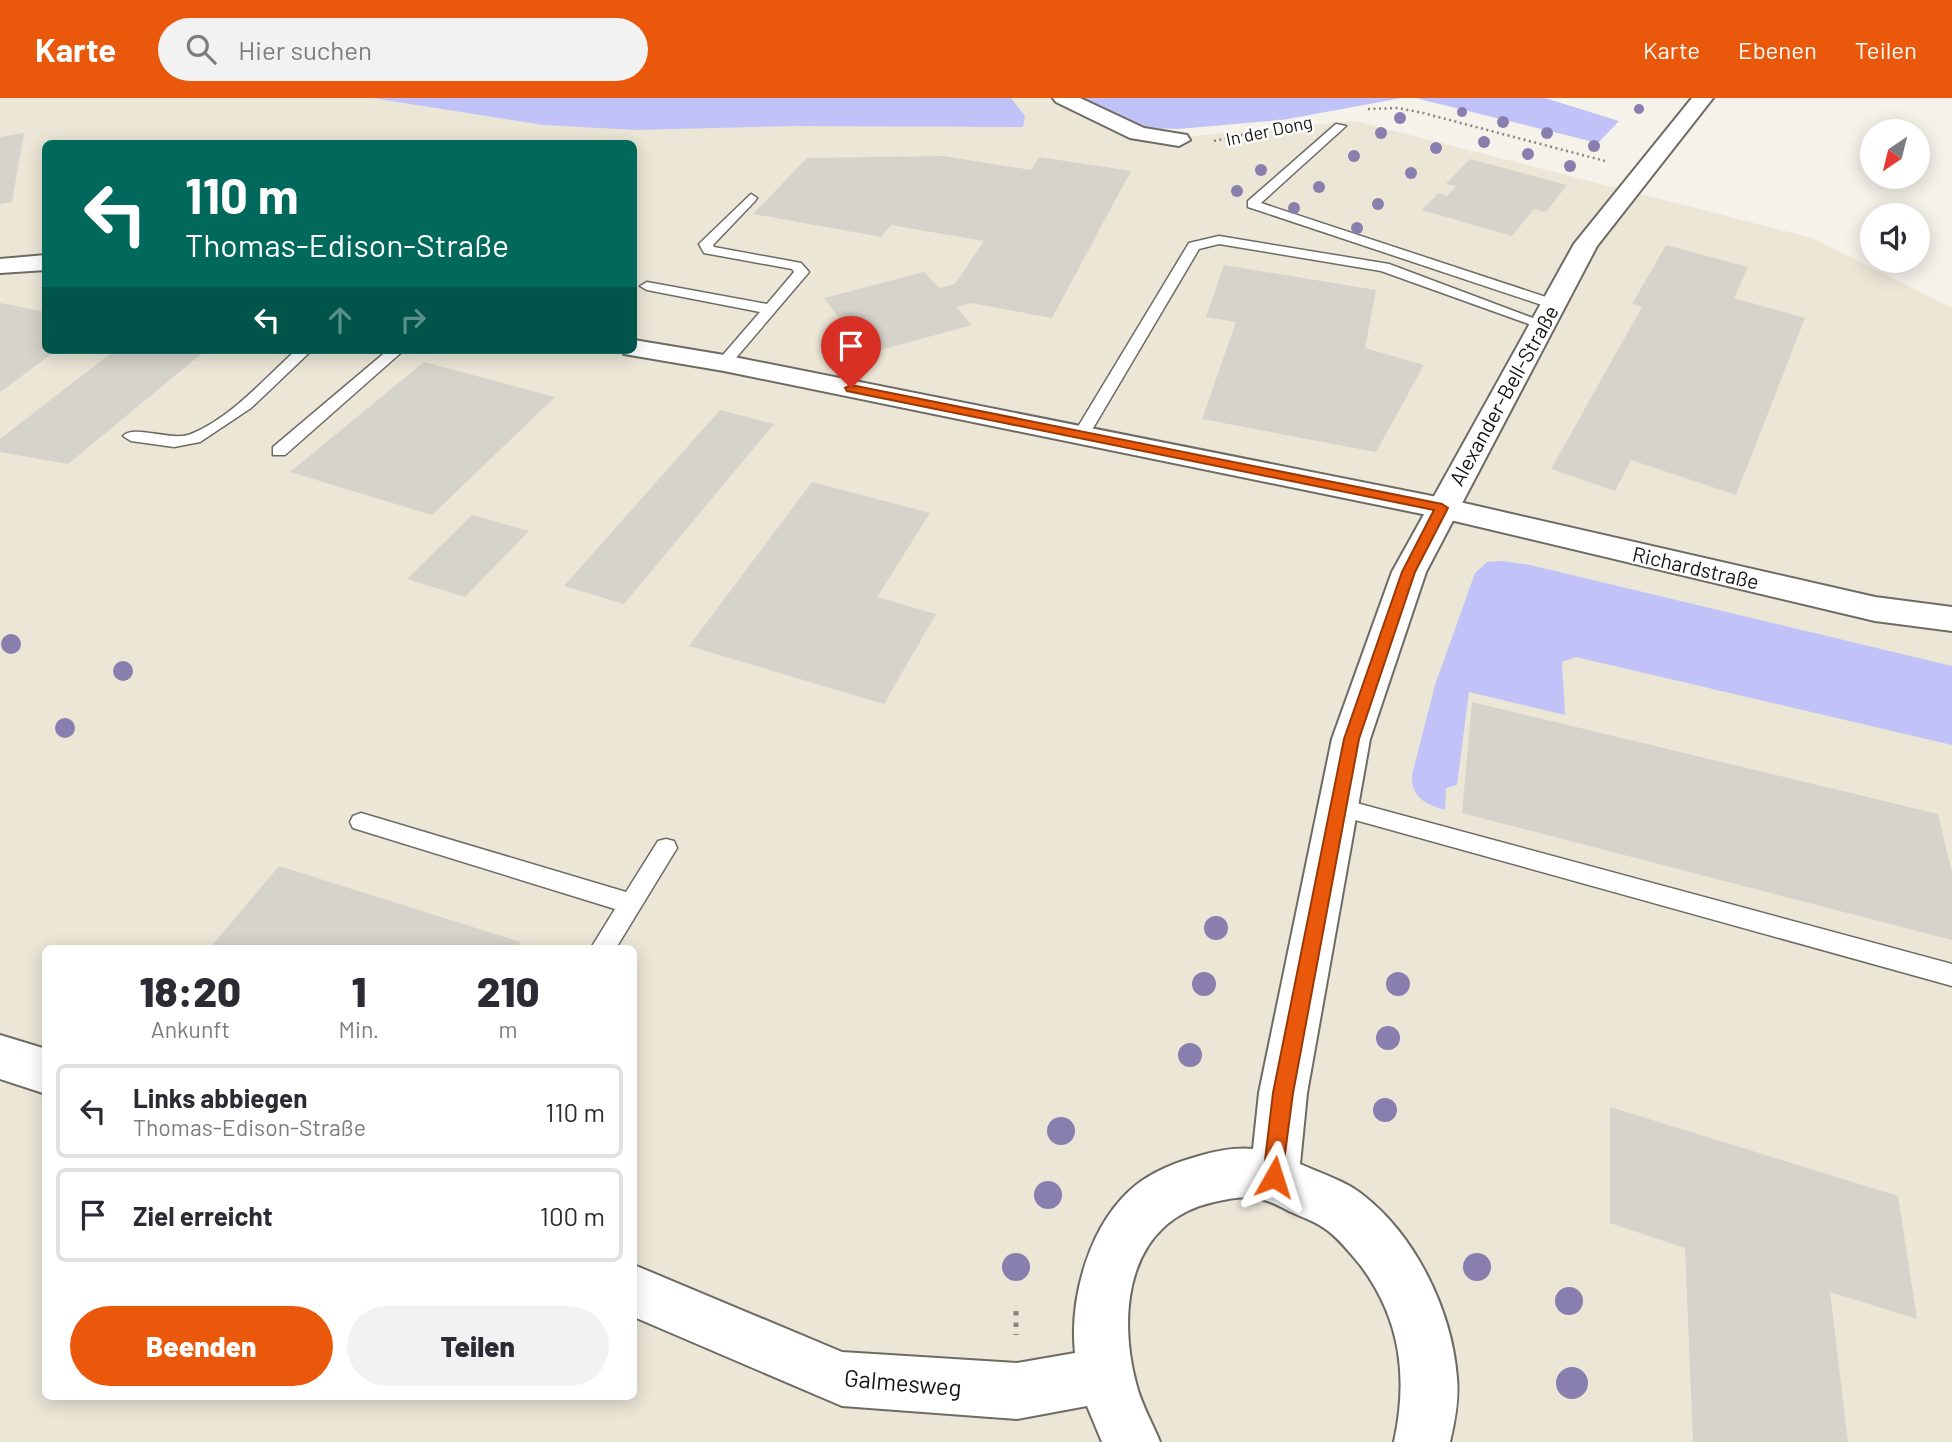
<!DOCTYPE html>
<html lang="de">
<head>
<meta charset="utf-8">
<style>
  body { margin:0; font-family:Barlow,sans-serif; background:#f2f2f3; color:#2b2b33; height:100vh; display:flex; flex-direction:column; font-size:26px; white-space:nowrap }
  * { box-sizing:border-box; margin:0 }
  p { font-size:23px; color:#7c7c81 }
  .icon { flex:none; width:38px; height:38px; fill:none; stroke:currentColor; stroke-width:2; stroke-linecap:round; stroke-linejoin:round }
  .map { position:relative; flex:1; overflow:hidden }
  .details { position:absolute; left:42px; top:847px; width:595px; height:455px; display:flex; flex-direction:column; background:#fff; border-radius:10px; box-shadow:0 4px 18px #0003 }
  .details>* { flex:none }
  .hud { position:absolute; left:42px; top:42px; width:595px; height:214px; border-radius:10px; box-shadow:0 4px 18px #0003; background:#00695c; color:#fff; overflow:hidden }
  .needle { width:46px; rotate:215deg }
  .fabs { position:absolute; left:1860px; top:21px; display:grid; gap:14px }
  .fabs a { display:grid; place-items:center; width:70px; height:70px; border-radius:50%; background:#fff; box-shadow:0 4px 18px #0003; font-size:35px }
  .pin { position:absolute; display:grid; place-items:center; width:60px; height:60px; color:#fff; margin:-72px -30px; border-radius:50% 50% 50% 0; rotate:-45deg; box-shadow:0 0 7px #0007 }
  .pin .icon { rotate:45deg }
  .me { position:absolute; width:77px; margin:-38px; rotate:6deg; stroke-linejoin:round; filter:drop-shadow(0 0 5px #0008) }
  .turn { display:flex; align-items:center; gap:24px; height:147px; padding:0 28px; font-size:32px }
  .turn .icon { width:91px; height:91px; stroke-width:2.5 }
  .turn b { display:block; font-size:49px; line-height:60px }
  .lanes { display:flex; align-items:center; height:66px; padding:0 28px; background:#0003; justify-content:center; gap:35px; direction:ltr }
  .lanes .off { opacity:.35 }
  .eta { display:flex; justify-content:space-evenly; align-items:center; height:119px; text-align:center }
  .eta b { font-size:42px; font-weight:800; line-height:49px }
  .action { display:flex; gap:14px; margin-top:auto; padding:14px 28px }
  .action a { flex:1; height:80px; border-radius:42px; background:#ea580c; color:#fff; font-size:28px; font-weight:800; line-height:80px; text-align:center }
  .action a+a { background:#f2f2f3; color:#2b2b33 }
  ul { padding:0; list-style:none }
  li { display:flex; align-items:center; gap:21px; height:94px; margin:0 14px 10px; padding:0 14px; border:4px solid #e1e1e2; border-radius:10px }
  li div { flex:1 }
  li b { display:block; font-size:26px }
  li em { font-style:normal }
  header { display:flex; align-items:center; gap:42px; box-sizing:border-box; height:98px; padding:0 35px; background:#ea580c; color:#fff }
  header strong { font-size:33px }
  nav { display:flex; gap:38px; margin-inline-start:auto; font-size:24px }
  .search { width:490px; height:63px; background:#f2f2f3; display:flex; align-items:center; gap:18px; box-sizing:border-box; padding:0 24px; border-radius:38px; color:#7c7c81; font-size:26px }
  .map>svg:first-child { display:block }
</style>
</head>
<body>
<header>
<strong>Karte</strong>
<div class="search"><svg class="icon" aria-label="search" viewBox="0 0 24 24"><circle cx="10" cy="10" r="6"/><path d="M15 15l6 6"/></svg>Hier suchen</div>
<nav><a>Karte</a><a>Ebenen</a><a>Teilen</a></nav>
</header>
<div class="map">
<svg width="1952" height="1344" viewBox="0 0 1952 1344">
  <rect width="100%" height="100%" fill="#f5f2ea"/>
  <path fill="#ebe6d6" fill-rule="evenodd" d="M 0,0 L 1090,0 L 1182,39 L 1355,23 L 1812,140 L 1952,210 L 1952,1344 L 0,1344 ZM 46,46 L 634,46 L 634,252 L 46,252 ZM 46,850 L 634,850 L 634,1298 L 46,1298 Z"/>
  <path fill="#c1c3f8" d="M 372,0 L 1011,0 L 1025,18 L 1023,29 L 795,28 L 636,32 L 543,27 Z
    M 1076,0 L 1402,0 L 1282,22 L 1178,31 L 1143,30 Z
    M 1415,0 L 1545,0 L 1619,23 L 1598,45 Z
    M 1503,463 L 1530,467 L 1952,568 L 1952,647 L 1576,559 L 1562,564 L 1565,617 L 1469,594 L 1457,687 L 1446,690 L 1445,712 C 1426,706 1411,700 1412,677 L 1435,587 L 1475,475 L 1487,464 Z"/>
  <path fill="#d6d3ca" d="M 24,35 L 12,104 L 0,106 L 0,39 Z
    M 943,58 L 1031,72 L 1039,59 L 1131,73 L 1052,220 L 971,205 L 956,209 L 972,227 L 866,256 L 824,200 L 924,174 L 939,190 L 955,186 L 984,143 L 891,127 L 881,139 L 753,116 L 807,60 Z
    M 1470,61 L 1567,87 L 1546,114 L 1534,111 L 1512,138 L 1422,112 L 1438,95 L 1447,98 L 1456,88 L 1446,86 Z
    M 1666,147 L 1748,169 L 1734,200 L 1805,220 L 1736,397 L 1631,362 L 1615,393 L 1551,371 L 1642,209 L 1632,206 Z
    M 1224,167 L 1376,192 L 1365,250 L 1424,267 L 1376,354 L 1202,321 L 1236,224 L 1206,219 Z
    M 0,205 L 46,214 L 46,252 L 57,252 L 0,294 Z
    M 115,252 L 206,252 L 68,366 L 0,354 L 0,341 Z
    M 424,264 L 555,299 L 432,417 L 290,374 Z
    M 720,312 L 774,326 L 624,506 L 564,488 Z
    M 812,384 L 930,415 L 877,499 L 936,516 L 884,606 L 689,548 Z
    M 472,417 L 529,433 L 465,499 L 407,481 Z
    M 1472,604 L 1938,716 L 1952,775 L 1952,842 L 1462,715 Z
    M 279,768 L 520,844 L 516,850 L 210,850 Z
    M 1610,1009 L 1898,1098 L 1917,1221 L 1830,1194 L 1848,1344 L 1693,1344 L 1685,1150 L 1610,1125 Z"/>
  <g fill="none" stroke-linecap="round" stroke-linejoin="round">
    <g stroke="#6e6b64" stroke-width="3">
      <path id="service" d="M 1336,26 L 1346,28 L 1261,105 L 1558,203 L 1558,209 L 1548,209 L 1248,109 L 1248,103 Z
        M 751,96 L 757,100 L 755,103 L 713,147 L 714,149 L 801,165 L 809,174 L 729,268 L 724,270 L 716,265 L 760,214 L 647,192 L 640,188 L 647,184 L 767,206 L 794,174 L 792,171 L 704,155 L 699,146 Z
        M 1219,138 L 1389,166 L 1549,226 L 1547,229 L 1537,229 L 1381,173 L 1219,146 L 1199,151 L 1089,337 L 1081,342 L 1075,340 L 1073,337 L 1189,145 Z
        M 296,252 L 312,252 L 251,310 L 200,344 L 174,349 L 131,343 L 123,338 C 134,326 172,344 191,336 C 232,319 264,281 296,252 Z
        M 388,252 L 404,252 L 285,357 L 273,357 L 273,349 Z
        M 1338,700 L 1952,866 L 1952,888 L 1330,715 L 1327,709 L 1330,703 Z
        M 361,715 L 626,794 L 658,743 L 666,741 L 674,743 L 677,750 L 616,850 L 591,850 L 615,811 L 353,730 L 350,724 L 353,718 Z"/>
    </g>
    <g stroke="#6e6b64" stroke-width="4">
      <path id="minor" d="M 1053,0 L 1080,0 L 1144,30 L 1187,37 L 1190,42 L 1179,48 L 1130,40 L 1056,4 Z
        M 46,157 L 46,172 L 0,175 L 0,161 Z
        M 634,242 L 724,257 L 1442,400 L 1875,499 L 1952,509 L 1952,533 L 1875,523 L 1442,420 L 724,273 L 624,256 L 622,252 L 634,252 Z"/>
    </g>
    <g stroke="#6e6b64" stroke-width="4">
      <path id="tertiary" d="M 1692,0 L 1713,0 L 1597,148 L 1426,474 L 1370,641 L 1307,995 L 1300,1066 C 1320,1075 1346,1083 1363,1097 C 1416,1138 1452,1213 1457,1280 C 1459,1302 1455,1323 1450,1344 L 1394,1344 C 1408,1280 1401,1222 1361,1168 C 1350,1155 1338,1139 1324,1130 C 1314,1123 1302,1119 1291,1114 C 1279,1108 1269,1102 1256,1100 C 1242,1098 1228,1101 1214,1104 C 1128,1123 1117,1213 1136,1285 C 1141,1306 1152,1324 1160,1344 L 1102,1344 L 1087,1308 L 1017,1321 L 842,1308 L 634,1219 L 634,1167 L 842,1254 L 1017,1265 L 1075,1255 C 1069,1199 1090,1124 1136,1087 C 1154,1073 1177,1064 1199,1058 C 1216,1053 1235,1049 1253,1051 L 1259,995 L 1332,641 L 1392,474 L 1574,146 Z
        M 0,937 L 46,951 L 46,996 L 0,981 Z"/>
    </g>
    <path stroke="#878580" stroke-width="2.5" stroke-dasharray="2 3.5" stroke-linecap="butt" d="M 1368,11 L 1398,10 L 1423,15 L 1605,63
      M 1214,43 L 1288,27"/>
    <path stroke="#878580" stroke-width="5" stroke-dasharray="4.5 7" stroke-linecap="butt" d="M 1016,1213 L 1016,1237"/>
    <use href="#service" fill="#fff" fill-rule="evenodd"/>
    <use href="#minor" fill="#fff" fill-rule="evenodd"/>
    <use href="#tertiary" fill="#fff" fill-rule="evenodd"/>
  </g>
  <g fill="#897fae">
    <circle cx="1639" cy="11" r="5"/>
    <circle cx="1462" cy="14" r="5"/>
    <circle cx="1400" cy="20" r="6"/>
    <circle cx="1503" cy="24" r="6"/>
    <circle cx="1381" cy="35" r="6"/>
    <circle cx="1547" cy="35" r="6"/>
    <circle cx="1484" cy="44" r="6"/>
    <circle cx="1594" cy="48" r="6"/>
    <circle cx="1436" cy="50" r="6"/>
    <circle cx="1528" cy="56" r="6"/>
    <circle cx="1354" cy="58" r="6"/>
    <circle cx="1570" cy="68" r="6"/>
    <circle cx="1261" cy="72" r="6"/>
    <circle cx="1411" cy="75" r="6"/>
    <circle cx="1319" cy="89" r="6"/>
    <circle cx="1237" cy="93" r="6"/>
    <circle cx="1378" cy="106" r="6"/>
    <circle cx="1294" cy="110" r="6"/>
    <circle cx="1357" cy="130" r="6"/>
    <circle cx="11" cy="546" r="10"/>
    <circle cx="123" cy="573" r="10"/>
    <circle cx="65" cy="630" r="10"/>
    <circle cx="1216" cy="830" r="12"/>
    <circle cx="1204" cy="886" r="12"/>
    <circle cx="1398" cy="886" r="12"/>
    <circle cx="1388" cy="940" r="12"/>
    <circle cx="1190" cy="957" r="12"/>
    <circle cx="1385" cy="1012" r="12"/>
    <circle cx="1061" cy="1033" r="14"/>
    <circle cx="1048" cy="1097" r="14"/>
    <circle cx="1016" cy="1169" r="14"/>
    <circle cx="1477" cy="1169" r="14"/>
    <circle cx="1569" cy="1203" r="14"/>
    <circle cx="1572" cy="1285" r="16"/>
  </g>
  <path fill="#ea580c" stroke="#983908" stroke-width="2" d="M 851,287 L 1442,406 L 1448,410 L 1415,474 L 1359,641 L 1293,995 L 1281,1086 L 1274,1089 L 1266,1086 L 1263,1079 L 1273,995 L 1344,641 L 1402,474 L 1434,412 L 847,293 L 845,290 Z"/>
  <g text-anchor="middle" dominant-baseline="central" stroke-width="5" stroke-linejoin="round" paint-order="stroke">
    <g font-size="18" fill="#161512" stroke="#fff">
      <text transform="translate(1269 32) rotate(-12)">In der Dong</text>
    </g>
    <g font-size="21" fill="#161512" stroke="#fff">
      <text transform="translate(1503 297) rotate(-61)">Alexander-Bell-Straße</text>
      <text transform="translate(1696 469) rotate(13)">Richardstraße</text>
    </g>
    <g font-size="24" fill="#161512" stroke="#fff">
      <text transform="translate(903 1284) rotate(5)">Galmesweg</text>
    </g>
  </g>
</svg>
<div class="fabs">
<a><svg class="needle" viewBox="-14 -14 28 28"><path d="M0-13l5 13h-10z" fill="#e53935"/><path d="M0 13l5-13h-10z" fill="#7c7c81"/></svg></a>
<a><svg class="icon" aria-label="sound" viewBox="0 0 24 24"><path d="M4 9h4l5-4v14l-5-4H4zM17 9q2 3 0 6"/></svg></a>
</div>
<div class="pin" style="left:851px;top:290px;background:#d93025"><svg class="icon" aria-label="arrive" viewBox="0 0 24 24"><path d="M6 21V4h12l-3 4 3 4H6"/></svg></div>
<svg class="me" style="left:1274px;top:1079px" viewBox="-20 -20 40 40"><path d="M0-17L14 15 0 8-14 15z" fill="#ea580c" stroke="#fff" stroke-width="4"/></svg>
<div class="hud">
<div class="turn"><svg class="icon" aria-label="left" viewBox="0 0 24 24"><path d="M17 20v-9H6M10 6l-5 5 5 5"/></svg><div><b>110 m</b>Thomas-Edison-Straße</div></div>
<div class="lanes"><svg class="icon" aria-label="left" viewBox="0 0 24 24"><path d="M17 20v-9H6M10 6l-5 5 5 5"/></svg><svg class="icon off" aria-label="ahead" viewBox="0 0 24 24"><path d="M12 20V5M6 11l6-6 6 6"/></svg><svg class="icon off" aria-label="right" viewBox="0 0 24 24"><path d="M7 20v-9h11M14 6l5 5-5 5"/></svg></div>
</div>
<section class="details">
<div class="eta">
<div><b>18:20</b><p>Ankunft</p></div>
<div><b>1</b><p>Min.</p></div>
<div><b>210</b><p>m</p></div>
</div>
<ul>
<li><svg class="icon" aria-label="left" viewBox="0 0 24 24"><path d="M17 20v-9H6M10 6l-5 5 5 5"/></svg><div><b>Links abbiegen</b><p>Thomas-Edison-Straße</p></div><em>110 m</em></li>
<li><svg class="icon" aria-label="arrive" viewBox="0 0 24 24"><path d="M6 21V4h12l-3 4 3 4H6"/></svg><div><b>Ziel erreicht</b></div><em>100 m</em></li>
</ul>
<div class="action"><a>Beenden</a><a>Teilen</a></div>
</section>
</div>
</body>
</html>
